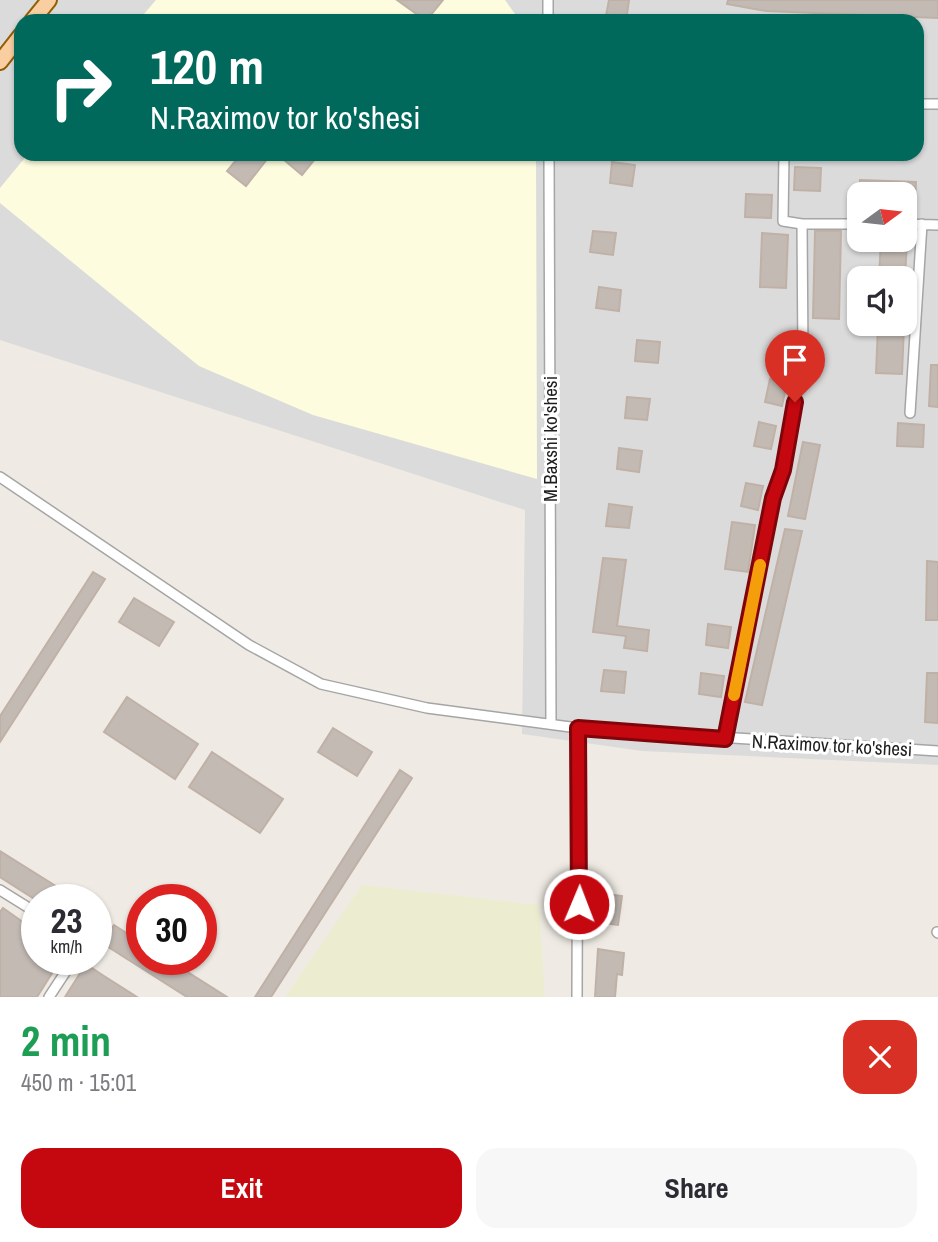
<!DOCTYPE html>
<html lang="en">
<head>
<meta charset="utf-8">
<style>
  body { margin:0; font-family:"Archivo Narrow",sans-serif; background:#f7f7f7; color:#2b2b33; height:100vh; display:flex; flex-direction:column; font-size:26px; white-space:nowrap }
  * { box-sizing:border-box; margin:0 }
  p { font-size:23px; color:#7c7c81 }
  .icon { flex:none; width:38px; height:38px; fill:none; stroke:currentColor; stroke-width:2; stroke-linecap:round; stroke-linejoin:round }
  .map { position:relative; height:997px; overflow:hidden }
  .sheet { display:flex; flex-direction:column; background:#fff; flex:1 }
  .sheet>* { flex:none }
  .top-card { position:absolute; left:14px; top:14px; width:910px; height:147px; border-radius:21px; box-shadow:0 2px 5px #0004; background:#00695c; color:#fff; overflow:hidden }
  .needle { width:46px; rotate:75deg }
  .controls { position:absolute; left:847px; top:182px; display:grid; gap:14px }
  .controls a { display:grid; place-items:center; width:70px; height:70px; border-radius:14px; background:#fff; box-shadow:0 2px 5px #0004; font-size:35px }
  .speed { position:absolute; left:21px; top:884px; display:flex; gap:14px; font-size:35px; font-weight:700; text-align:center }
  .speed>* { display:grid; place-content:center; width:91px; height:91px; border-radius:50%; background:#fff; box-shadow:0 2px 5px #0004; line-height:1 }
  .speed small { font-size:18px; font-weight:400 }
  .speed .limit { border:10px solid #d22; background:#fff; color:#111 }
  .pin { position:absolute; display:grid; place-items:center; width:60px; height:60px; color:#fff; margin:-72px -30px; border-radius:50% 50% 50% 0; rotate:-45deg; box-shadow:0 0 7px #0007 }
  .pin .icon { rotate:45deg }
  .me { position:absolute; width:77px; margin:-38px; rotate:1deg; stroke-linejoin:round; filter:drop-shadow(0 0 5px #0008) }
  .turn { display:flex; align-items:center; gap:24px; height:147px; padding:0 21px; font-size:32px }
  .turn .icon { width:91px; height:91px; stroke-width:2.5 }
  .turn b { display:block; font-size:49px; line-height:60px }
  .round { display:grid; place-items:center; flex:none; width:74px; height:74px; border-radius:21px; background:#f7f7f7 }
  .summary { display:flex; align-items:center; justify-content:space-between; height:119px; padding:0 21px }
  h1 { font-size:42px; font-weight:800; line-height:52px; color:#1e9e55 }
  .primary-button { display:flex; gap:14px; margin-top:auto; padding:14px 21px }
  .primary-button a { flex:1; height:80px; border-radius:21px; background:#c50710; color:#fff; font-size:28px; font-weight:800; line-height:80px; text-align:center }
  .primary-button a+a { background:#f7f7f7; color:#2b2b33 }
  .map>svg:first-child { display:block }
</style>
</head>
<body>
<div class="map">
<svg width="938" height="997" viewBox="0 0 938 997">
  <rect width="100%" height="100%" fill="#efebe4"/>
  <path fill="#dcdbdb" fill-rule="evenodd" d="M 0,0 L 938,0 L 938,765 L 642,751 L 522,734 L 525,510 L 0,340 ZM 21,21 L 917,21 L 917,154 L 21,154 ZM 859,194 L 905,194 L 905,240 L 859,240 ZM 859,278 L 905,278 L 905,324 L 859,324 Z"/>
  <path fill="#fefcde" d="M 156,0 L 505,0 L 520,21 L 138,21 Z
    M 28,154 L 536,154 L 537,479 L 313,415 L 199,366 L 0,203 L 0,188 Z"/>
  <path fill="#ecedd0" d="M 362,885 L 539,905 L 545,997 L 285,997 Z"/>
  <path fill="#c3bab4" stroke="#c0b1a7" stroke-width="2" d="M 397,0 L 443,0 L 426,21 Z
    M 609,0 L 629,0 L 626,21 L 605,21 Z
    M 728,0 L 938,0 L 938,18 L 766,11 L 727,4 Z
    M 241,154 L 271,154 L 246,186 L 227,171 Z
    M 277,154 L 319,154 L 302,175 Z
    M 612,162 L 635,165 L 632,186 L 610,183 Z
    M 795,167 L 821,168 L 820,191 L 794,190 Z
    M 860,180 L 916,182 L 915,205 L 905,204 L 905,194 L 859,194 Z
    M 746,194 L 772,195 L 771,218 L 745,217 Z
    M 593,231 L 616,233 L 613,255 L 590,252 Z
    M 815,231 L 841,231 L 839,319 L 813,318 Z
    M 762,233 L 788,235 L 786,288 L 760,287 Z
    M 881,240 L 907,240 L 905,278 L 879,278 Z
    M 599,287 L 621,290 L 619,311 L 596,308 Z
    M 878,325 L 904,326 L 902,374 L 876,373 Z
    M 637,340 L 660,342 L 658,363 L 635,361 Z
    M 931,365 L 938,365 L 938,407 L 929,406 Z
    M 770,379 L 787,382 L 782,406 L 765,402 Z
    M 627,397 L 650,399 L 647,420 L 625,418 Z
    M 759,422 L 776,426 L 771,449 L 754,446 Z
    M 898,423 L 924,425 L 923,447 L 897,446 Z
    M 803,442 L 820,445 L 805,519 L 788,516 Z
    M 619,448 L 642,451 L 639,472 L 617,469 Z
    M 746,483 L 763,486 L 758,510 L 741,506 Z
    M 609,504 L 632,507 L 629,528 L 606,526 Z
    M 732,522 L 755,525 L 748,572 L 725,569 Z
    M 785,529 L 802,531 L 762,705 L 745,702 Z
    M 603,558 L 626,560 L 617,626 L 649,630 L 647,651 L 624,648 L 626,636 L 593,632 Z
    M 927,561 L 938,562 L 938,620 L 926,620 Z
    M 93,572 L 105,579 L 0,742 L 0,716 Z
    M 134,598 L 174,622 L 159,646 L 119,622 Z
    M 708,624 L 731,627 L 728,648 L 706,645 Z
    M 604,670 L 626,672 L 624,693 L 601,691 Z
    M 701,673 L 724,676 L 721,697 L 699,694 Z
    M 927,673 L 938,673 L 938,723 L 925,722 Z
    M 127,697 L 198,744 L 175,779 L 104,732 Z
    M 333,728 L 372,752 L 357,776 L 318,752 Z
    M 212,752 L 283,799 L 260,833 L 189,787 Z
    M 400,770 L 412,778 L 271,997 L 255,997 Z
    M 0,851 L 78,900 L 36,900 L 0,877 Z
    M 607,894 L 622,896 L 618,925 L 603,923 Z
    M 3,908 L 37,932 L 37,959 L 61,959 L 37,997 L 0,997 L 0,912 Z
    M 114,925 L 142,943 L 142,959 L 167,959 L 227,997 L 187,997 L 102,943 Z
    M 598,949 L 624,953 L 622,975 L 617,974 L 615,997 L 595,997 Z
    M 86,964 L 104,976 L 137,997 L 65,997 Z"/>
  <g fill="none" stroke-linecap="round" stroke-linejoin="round">
    <g stroke="#a5a5a5" stroke-width="12">
      <path id="minor" d="M 548,0 L 548,21
        M 917,104 L 938,104
        M 549,154 L 551,724
        M 784,154 L 783,221 L 802,224 L 859,224
        M 905,224 L 938,225
        M 910,413 L 922,224
        M 0,477 L 249,645 L 321,684 L 427,708 L 578,728 L 938,751
        M 725,739 L 773,497 L 783,469 L 803,357 L 802,224
        M 0,890 L 37,913
        M 937,932 L 938,933
        M 49,997 L 74,959
        M 577,997 L 578,728"/>
    </g>
    <g stroke="#935d05" stroke-width="18">
      <path id="primary" d="M 32,21 L 49,0
        M 0,62 L 21,35"/>
    </g>
    <use href="#minor" stroke="#fff" stroke-width="9"/>
    <use href="#primary" stroke="#f9cea0" stroke-width="14"/>
  </g>
  <g fill="none" stroke-linecap="round" stroke-linejoin="round">
    <g stroke="#80050a" stroke-width="18">
      <path id="route" d="M 579,904 L 578,728 L 725,739 L 773,498 L 783,470 L 795,402"/>
    </g>
    <use href="#route" stroke="#c50710" stroke-width="12"/>
    <path stroke="#f59e0b" stroke-width="12" d="M 734,695 L 760,565"/>
  </g>
  <g text-anchor="middle" dominant-baseline="central" stroke-width="6" stroke-linejoin="round" paint-order="stroke">
    <g font-size="19" fill="#1e1e1e" stroke="#fff">
      <text transform="translate(550 439) rotate(-90)">M.Baxshi ko'shesi</text>
      <text transform="translate(832 745) rotate(3)">N.Raximov tor ko'shesi</text>
    </g>
  </g>
</svg>
<div class="controls">
<a><svg class="needle" viewBox="-14 -14 28 28"><path d="M0-13l5 13h-10z" fill="#e53935"/><path d="M0 13l5-13h-10z" fill="#7c7c81"/></svg></a>
<a><svg class="icon" aria-label="sound" viewBox="0 0 24 24"><path d="M4 9h4l5-4v14l-5-4H4zM17 9q2 3 0 6"/></svg></a>
</div>
<div class="speed"><div>23<small>km/h</small></div><div class="limit">30</div></div>
<div class="pin" style="left:795px;top:402px;background:#d93025"><svg class="icon" aria-label="arrive" viewBox="0 0 24 24"><path d="M6 21V4h12l-3 4 3 4H6"/></svg></div>
<svg class="me" style="left:579px;top:904px" viewBox="-20 -20 40 40"><circle r="17" fill="#c50710" stroke="#fff" stroke-width="3"/><path d="M0-11L8 9 0 5-8 9z" fill="#fff"/></svg>
<div class="top-card">
<div class="turn"><svg class="icon" aria-label="right" viewBox="0 0 24 24"><path d="M7 20v-9h11M14 6l5 5-5 5"/></svg><div><b>120 m</b>N.Raximov tor ko'shesi</div></div>
</div>
</div>
<section class="sheet">
<div class="summary"><div><h1>2 min</h1><p>450 m · 15:01</p></div><a class="round" style="background:#d93025;color:#fff"><svg class="icon" aria-label="close" viewBox="0 0 24 24"><path d="M6 6l12 12M18 6L6 18"/></svg></a></div>
<div class="primary-button"><a>Exit</a><a>Share</a></div>
</section>
</body>
</html>
